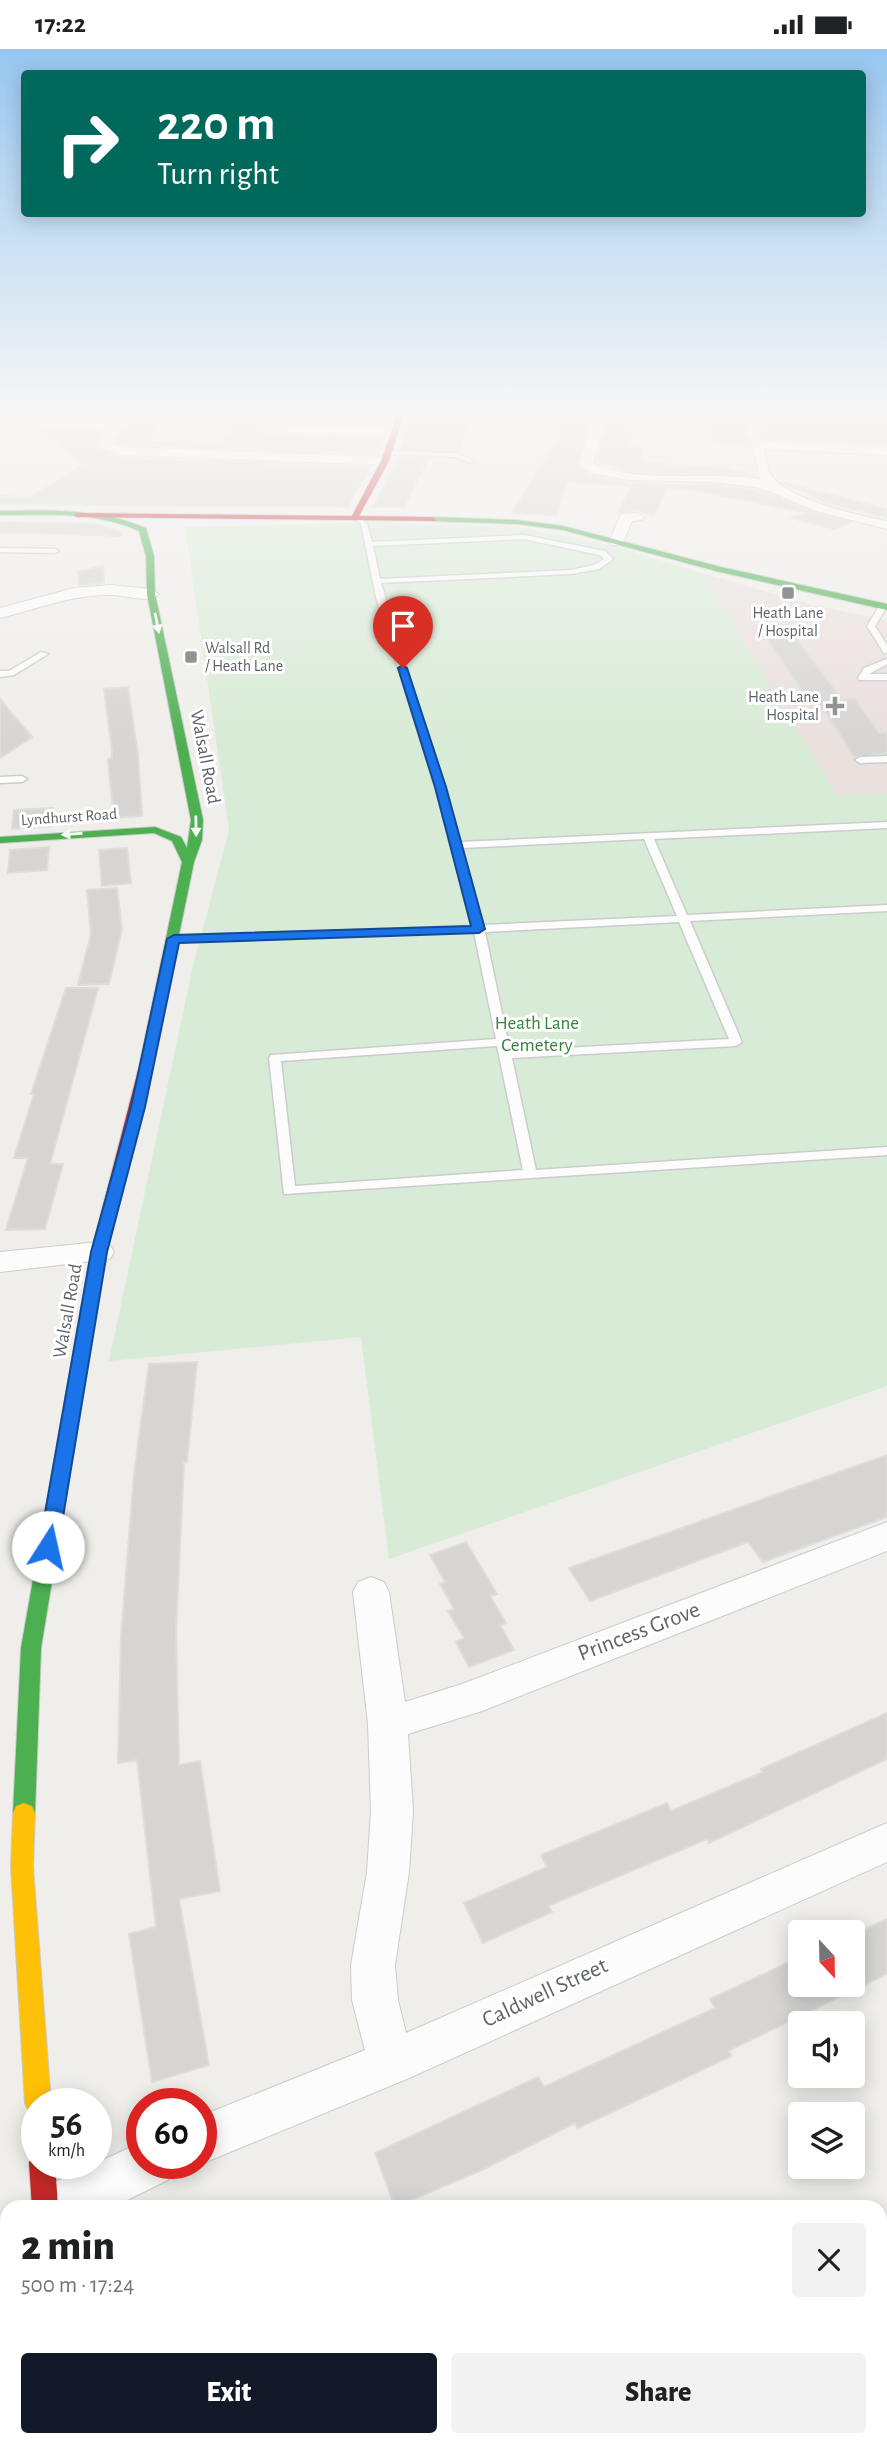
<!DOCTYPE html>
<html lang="en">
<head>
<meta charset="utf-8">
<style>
  body { margin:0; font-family:"Alegreya Sans",sans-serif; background:#f2f2f2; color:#202124; height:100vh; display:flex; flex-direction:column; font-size:26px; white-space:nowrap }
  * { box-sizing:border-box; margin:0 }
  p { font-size:23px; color:#757577 }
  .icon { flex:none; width:38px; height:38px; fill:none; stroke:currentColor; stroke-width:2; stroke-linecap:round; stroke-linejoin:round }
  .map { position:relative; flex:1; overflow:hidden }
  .drawer { position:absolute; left:0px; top:2151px; width:887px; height:247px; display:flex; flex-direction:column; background:#fff; border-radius:21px 21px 0 0; box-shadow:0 4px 18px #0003 }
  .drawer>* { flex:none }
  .hud { position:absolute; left:21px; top:21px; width:845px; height:147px; border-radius:7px; box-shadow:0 4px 18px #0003; background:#00695c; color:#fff; overflow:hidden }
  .needle { width:46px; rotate:158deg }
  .fabs { position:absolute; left:788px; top:1871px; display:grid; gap:14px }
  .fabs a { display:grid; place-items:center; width:77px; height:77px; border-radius:7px; background:#fff; box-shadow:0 4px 18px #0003; font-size:35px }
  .speed { position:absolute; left:21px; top:2039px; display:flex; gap:14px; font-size:35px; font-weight:700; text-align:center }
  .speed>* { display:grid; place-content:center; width:91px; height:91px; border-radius:50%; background:#fff; box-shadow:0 4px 18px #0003; line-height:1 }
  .speed small { font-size:18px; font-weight:400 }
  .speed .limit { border:10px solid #d22; background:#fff; color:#111 }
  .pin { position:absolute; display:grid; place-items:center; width:60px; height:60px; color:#fff; margin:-72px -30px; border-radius:50% 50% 50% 0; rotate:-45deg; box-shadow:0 0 7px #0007 }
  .pin .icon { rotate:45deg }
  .me { position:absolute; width:77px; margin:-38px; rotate:10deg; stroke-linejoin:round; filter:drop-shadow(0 0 5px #0008) }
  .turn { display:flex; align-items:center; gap:24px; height:147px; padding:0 21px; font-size:32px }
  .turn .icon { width:91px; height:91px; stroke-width:2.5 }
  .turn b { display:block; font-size:49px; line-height:60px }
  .round { display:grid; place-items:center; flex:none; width:74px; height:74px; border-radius:7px; background:#f2f2f2 }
  .head { display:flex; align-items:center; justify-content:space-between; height:119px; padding:0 21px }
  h1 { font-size:42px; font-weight:800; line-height:52px }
  .button { display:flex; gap:14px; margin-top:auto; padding:14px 21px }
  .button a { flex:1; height:80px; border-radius:7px; background:#111827; color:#fff; font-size:28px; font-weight:800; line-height:80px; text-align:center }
  .button a+a { background:#f2f2f2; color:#202124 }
  .status { display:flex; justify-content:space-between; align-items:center; height:49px; padding:0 35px; background:#fff; direction:ltr }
  .status svg { height:19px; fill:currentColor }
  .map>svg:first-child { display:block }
</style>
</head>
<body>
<div class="status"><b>17:22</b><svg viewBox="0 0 49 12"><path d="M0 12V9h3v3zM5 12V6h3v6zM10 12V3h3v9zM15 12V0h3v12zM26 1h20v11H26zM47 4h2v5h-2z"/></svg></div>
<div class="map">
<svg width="887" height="2396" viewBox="0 0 887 2396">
  <rect width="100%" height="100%" fill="#efeeea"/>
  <path fill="#eae0de" d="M 702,524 L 812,556 L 887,571 L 887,744 L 837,746 Z"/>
  <path fill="#d8ebd6" d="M 364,474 L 519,478 L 614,497 L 702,524 L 837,746 L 887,744 L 887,1337 L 389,1510 L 361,1288 L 109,1312 L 193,917 L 229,781 L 185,478 Z"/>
  <path fill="#d6d5d3" stroke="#deddd9" stroke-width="2" d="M 238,364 L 266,365 L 259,379 L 274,388 L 382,388 L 376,405 L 122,395 L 116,393 L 126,376 L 118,371 L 59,369 L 62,365 L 163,366 L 149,393 L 222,395 Z
    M 365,364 L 390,364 L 386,375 L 280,374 L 283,365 L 312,365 L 309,373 L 360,374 Z
    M 561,364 L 585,364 L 587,382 L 577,416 L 591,427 L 628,434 L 715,436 L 759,442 L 815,464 L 851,473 L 834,480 L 791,469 L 807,464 L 693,441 L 666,439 L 654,467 L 637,461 L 618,464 L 631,437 L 567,433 L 556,467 L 512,464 L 560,386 Z
    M 603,364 L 626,366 L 632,383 L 628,397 L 639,398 L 646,414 L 726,419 L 757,427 L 628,422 L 596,412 L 605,383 Z
    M 708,365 L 742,365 L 749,396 L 715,392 Z
    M 759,365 L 887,366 L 887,395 L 764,389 Z
    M 410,370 L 468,373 L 460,401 L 401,400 Z
    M 48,382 L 103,383 L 96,393 L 98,400 L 122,409 L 370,418 L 348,458 L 0,455 L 0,447 L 30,448 L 83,416 L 46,385 Z
    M 398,408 L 429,409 L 404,458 L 373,458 Z
    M 782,433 L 887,460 L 887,469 L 826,454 Z
    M 0,473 L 95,475 L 121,483 L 121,487 L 0,483 Z
    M 103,517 L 104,534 L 79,536 L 78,523 Z
    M 790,582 L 842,650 L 855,650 L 879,684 L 887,683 L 887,704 L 854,708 L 825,662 L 816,663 L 763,583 Z
    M 128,638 L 138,707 L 142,767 L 114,769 L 108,710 L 112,709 L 112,702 L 104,640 Z
    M 0,650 L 32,688 L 0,709 Z
    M 53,759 L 51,777 L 12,780 L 14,761 Z
    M 49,798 L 47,821 L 8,824 L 10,801 Z
    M 127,799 L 131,834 L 102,837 L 99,801 Z
    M 117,839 L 122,880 L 109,935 L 78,936 L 91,885 L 87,841 Z
    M 66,939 L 98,939 L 50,1115 L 63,1115 L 45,1180 L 6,1181 L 28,1109 L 14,1109 L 34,1045 L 31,1045 Z
    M 197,1313 L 187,1413 L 184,1413 L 176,1582 L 179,1716 L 200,1712 L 220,1842 L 179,1850 L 209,2016 L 152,2033 L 129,1885 L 156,1878 L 137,1711 L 118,1714 L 121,1588 L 134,1425 L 149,1315 Z
    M 887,1406 L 887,1468 L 834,1487 L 763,1513 L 748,1493 L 590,1552 L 569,1519 Z
    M 466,1493 L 497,1545 L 490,1547 L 506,1574 L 500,1576 L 514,1601 L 469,1618 L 456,1593 L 464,1589 L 448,1562 L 454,1560 L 440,1535 L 445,1533 L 430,1506 Z
    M 887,1664 L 887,1710 L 709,1794 L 707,1790 L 548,1857 L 552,1863 L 483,1894 L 464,1854 L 547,1818 L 541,1806 L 667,1754 L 671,1762 L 763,1723 L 761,1720 Z
    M 887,1870 L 887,1925 L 728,2002 L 732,2007 L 578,2079 L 575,2074 L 482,2121 L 395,2158 L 375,2104 L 538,2028 L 544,2038 L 715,1959 L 710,1950 L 800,1908 L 800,1936 L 852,1936 L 852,1886 Z"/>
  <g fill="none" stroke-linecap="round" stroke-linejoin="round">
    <g stroke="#cbcccc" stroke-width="3">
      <path id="lane" d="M 483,364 L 489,364 L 482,371 L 397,367 L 400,365 L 480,367 Z
        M 389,402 L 457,404 L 475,412 L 472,414 L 456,408 L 387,405 Z
        M 355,466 L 367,474 L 372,493 L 524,486 L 605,502 L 613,510 L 599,520 L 571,525 L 381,534 L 460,793 L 887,773 L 887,779 L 654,790 L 687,866 L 887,856 L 887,862 L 690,872 L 742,993 L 736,997 L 512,1009 L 536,1121 L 887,1098 L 887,1106 L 284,1145 L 269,1009 L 271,1006 L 496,990 L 474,883 L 174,893 L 168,890 L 174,887 L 473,877 L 435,738 L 376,548 L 361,475 L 352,468 ZM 524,490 L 600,506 L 604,510 L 594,516 L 571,521 L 380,530 L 373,497 ZM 644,790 L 677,867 L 483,876 L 462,799 ZM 679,873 L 729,990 L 510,1002 L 485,883 ZM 497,997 L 523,1121 L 295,1137 L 281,1012 Z
        M 0,499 L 55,500 L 59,502 L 55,504 L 0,503 Z
        M 880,556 L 887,558 L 875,577 L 887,596 L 887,604 L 884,604 L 867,577 Z
        M 41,603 L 48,605 L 14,626 L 0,628 L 0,622 L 9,622 Z
        M 887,610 L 887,615 L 869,625 L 887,625 L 887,631 L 859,631 L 858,629 L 864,619 Z
        M 887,707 L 887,713 L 860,714 L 855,711 L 860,708 Z
        M 0,728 L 22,727 L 27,730 L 22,733 L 0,734 Z"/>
    </g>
    <g stroke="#cbcccc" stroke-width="2">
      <path id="street" d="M 269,364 L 281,364 L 276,377 L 396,378 L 402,382 L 396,386 L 274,385 L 262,378 Z
        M 588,364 L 600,364 L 602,382 L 593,414 C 630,435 713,422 760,430 L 744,364 L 756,364 L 762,392 L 887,398 L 887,406 L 764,400 C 766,408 767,420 771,426 C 790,452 857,466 887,472 L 887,480 L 816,462 L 760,439 L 715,433 L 628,431 L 591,424 L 579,415 L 590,382 Z
        M 0,370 L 117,373 L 123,377 L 112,395 L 122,398 L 385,408 L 392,412 L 385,416 L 122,406 L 100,399 L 98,395 L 108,381 L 0,378 Z
        M 637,464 L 644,468 L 642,471 L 632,472 L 622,496 L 612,496 L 609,493 L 621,465 Z
        M 111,536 L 151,540 L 159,545 C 150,555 125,546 112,546 C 73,545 37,560 0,569 L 0,559 L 74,539 Z
        M 99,1193 L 110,1196 L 114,1203 L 110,1210 L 0,1223 L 0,1203 Z
        M 887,1473 L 887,1502 L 482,1662 L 408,1685 L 413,1762 L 409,1823 L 395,1916 L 398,1951 L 406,1984 L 887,1774 L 887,1813 L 407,2030 L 201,2115 L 198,2114 L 201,2114 L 201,2067 L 365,2001 L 352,1951 L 351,1916 L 367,1823 L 371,1762 L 368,1675 L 353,1543 L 358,1533 L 371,1528 L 384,1533 L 389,1543 L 405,1653 L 462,1635 Z
        M 142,2093 L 142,2114 L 175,2114 L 168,2131 L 113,2158 L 33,2158 L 40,2140 Z"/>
    </g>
    <g stroke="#cacacb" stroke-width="2">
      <path id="fast" d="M 0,462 C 50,461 99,459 146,479 L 154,507 L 155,545 L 203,771 L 202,791 L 194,813 L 151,1021 L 141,1021 L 139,1018 L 182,813 L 172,792 L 154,784 L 0,794 L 0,788 L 155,778 L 181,788 L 187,799 L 191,771 L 147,545 L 146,507 L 139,482 C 95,462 48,466 0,466 Z
        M 433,468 L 517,471 L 563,477 L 721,518 L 887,555 L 887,561 L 720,523 L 563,481 L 517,475 L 430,472 Z
        M 88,1259 L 96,1265 L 41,1599 L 35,1764 L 32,1771 L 24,1774 L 16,1771 L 13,1764 L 21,1599 L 80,1265 Z"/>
    </g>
    <g stroke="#cacacb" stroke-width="2">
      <path id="slow" d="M 24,1754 L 32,1757 L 35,1764 L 33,1818 L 51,2054 L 37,2054 L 37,2066 L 29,2063 L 25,2054 L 11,1818 L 13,1764 L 16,1757 Z"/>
    </g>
    <g stroke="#cacacb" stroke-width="2">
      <path id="jam" d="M 398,364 L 404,364 L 389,412 L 359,467 L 433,468 L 436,472 L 77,468 L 73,466 L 77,464 L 352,467 L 381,412 Z
        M 146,1014 L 153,1018 L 107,1203 L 96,1265 L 88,1271 L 80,1265 L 91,1203 L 139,1018 Z
        M 37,2103 L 37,2114 L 55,2114 L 58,2158 L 32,2158 L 29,2114 L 33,2105 Z
        M 51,2390 L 79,2390 L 79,2396 L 51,2396 Z"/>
    </g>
    <use href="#lane" fill="#fdfcfc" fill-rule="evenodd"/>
    <use href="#street" fill="#fdfcfc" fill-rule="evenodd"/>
    <use href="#fast" fill="#4caf50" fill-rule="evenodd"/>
    <use href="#slow" fill="#ffc107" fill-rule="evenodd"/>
    <use href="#jam" fill="#c62828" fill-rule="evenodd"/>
  </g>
  <defs><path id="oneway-solid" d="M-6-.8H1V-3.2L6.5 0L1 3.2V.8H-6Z" transform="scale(1.75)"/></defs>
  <g fill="#f6fbf6">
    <use href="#oneway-solid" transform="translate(157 574) rotate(79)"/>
    <use href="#oneway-solid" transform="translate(196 777) rotate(89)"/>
    <use href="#oneway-solid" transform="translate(72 785) rotate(176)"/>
  </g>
  <linearGradient id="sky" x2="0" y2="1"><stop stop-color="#97c6ef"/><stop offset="0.52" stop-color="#f8f7f6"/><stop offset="1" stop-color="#f8f7f6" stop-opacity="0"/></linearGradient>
  <rect width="887" height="700" fill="url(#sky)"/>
  <path fill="#1a73e8" stroke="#114b97" stroke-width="2" d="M 403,616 L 407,619 L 446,738 L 485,880 L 479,884 L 179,894 L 145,1058 L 107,1203 L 58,1498 L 55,1503 L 41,1503 L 39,1498 L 91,1203 L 131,1058 L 167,890 L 174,886 L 471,877 L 435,738 L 398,619 Z"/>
  <g fill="#919496" stroke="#fff" stroke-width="2.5">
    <rect x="781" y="537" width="14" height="14" rx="3.5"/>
    <rect x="184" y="601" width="14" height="14" rx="3.5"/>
    <path d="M831.5 646.5h7v7h7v7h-7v7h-7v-7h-7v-7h7z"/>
  </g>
  <g text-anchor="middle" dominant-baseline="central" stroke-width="6" stroke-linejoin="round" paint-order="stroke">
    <g font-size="16" fill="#5f6368" stroke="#fff">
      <text x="788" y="564">Heath Lane<tspan x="788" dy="18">/ Hospital</tspan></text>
      <text x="205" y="599" text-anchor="start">Walsall Rd<tspan x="205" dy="18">/ Heath Lane</tspan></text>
      <text x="819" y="648" text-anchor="end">Heath Lane<tspan x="819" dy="18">Hospital</tspan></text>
    </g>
    <g font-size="16" fill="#5f6368" stroke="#fff">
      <text transform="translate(69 768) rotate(-4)">Lyndhurst Road</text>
    </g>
    <g font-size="19" fill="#5f6368" stroke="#fff">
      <text transform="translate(205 708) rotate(79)">Walsall Road</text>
      <text transform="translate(68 1262) rotate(-80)">Walsall Road</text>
    </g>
    <g font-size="19" fill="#348238" stroke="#fff">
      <text x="537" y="974">Heath Lane<tspan x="537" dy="22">Cemetery</tspan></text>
    </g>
    <g font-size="23" fill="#5f6368" stroke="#fff">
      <text transform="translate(639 1583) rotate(-21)">Princess Grove</text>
      <text transform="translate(545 1944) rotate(-25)">Caldwell Street</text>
    </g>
  </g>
</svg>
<div class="fabs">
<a><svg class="needle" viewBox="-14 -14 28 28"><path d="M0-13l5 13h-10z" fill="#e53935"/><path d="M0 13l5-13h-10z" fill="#757577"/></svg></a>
<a><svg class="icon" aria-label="sound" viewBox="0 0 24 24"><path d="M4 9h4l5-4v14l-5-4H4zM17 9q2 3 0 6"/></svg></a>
<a><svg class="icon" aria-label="layers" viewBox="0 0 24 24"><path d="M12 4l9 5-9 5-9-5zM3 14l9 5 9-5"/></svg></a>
</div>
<div class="speed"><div>56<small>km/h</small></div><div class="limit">60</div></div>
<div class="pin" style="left:403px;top:619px;background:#d93025"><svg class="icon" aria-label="arrive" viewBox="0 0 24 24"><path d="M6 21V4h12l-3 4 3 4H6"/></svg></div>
<svg class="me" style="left:48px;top:1498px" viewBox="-20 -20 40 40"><circle r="19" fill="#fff"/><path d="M0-13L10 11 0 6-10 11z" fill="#1a73e8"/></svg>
<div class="hud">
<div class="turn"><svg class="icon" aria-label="right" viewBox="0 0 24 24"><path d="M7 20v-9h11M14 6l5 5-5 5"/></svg><div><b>220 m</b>Turn right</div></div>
</div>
<section class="drawer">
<div class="head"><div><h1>2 min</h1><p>500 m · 17:24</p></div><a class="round"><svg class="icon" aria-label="close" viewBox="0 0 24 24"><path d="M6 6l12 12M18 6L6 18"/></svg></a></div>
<div class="button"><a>Exit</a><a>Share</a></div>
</section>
</div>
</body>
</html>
